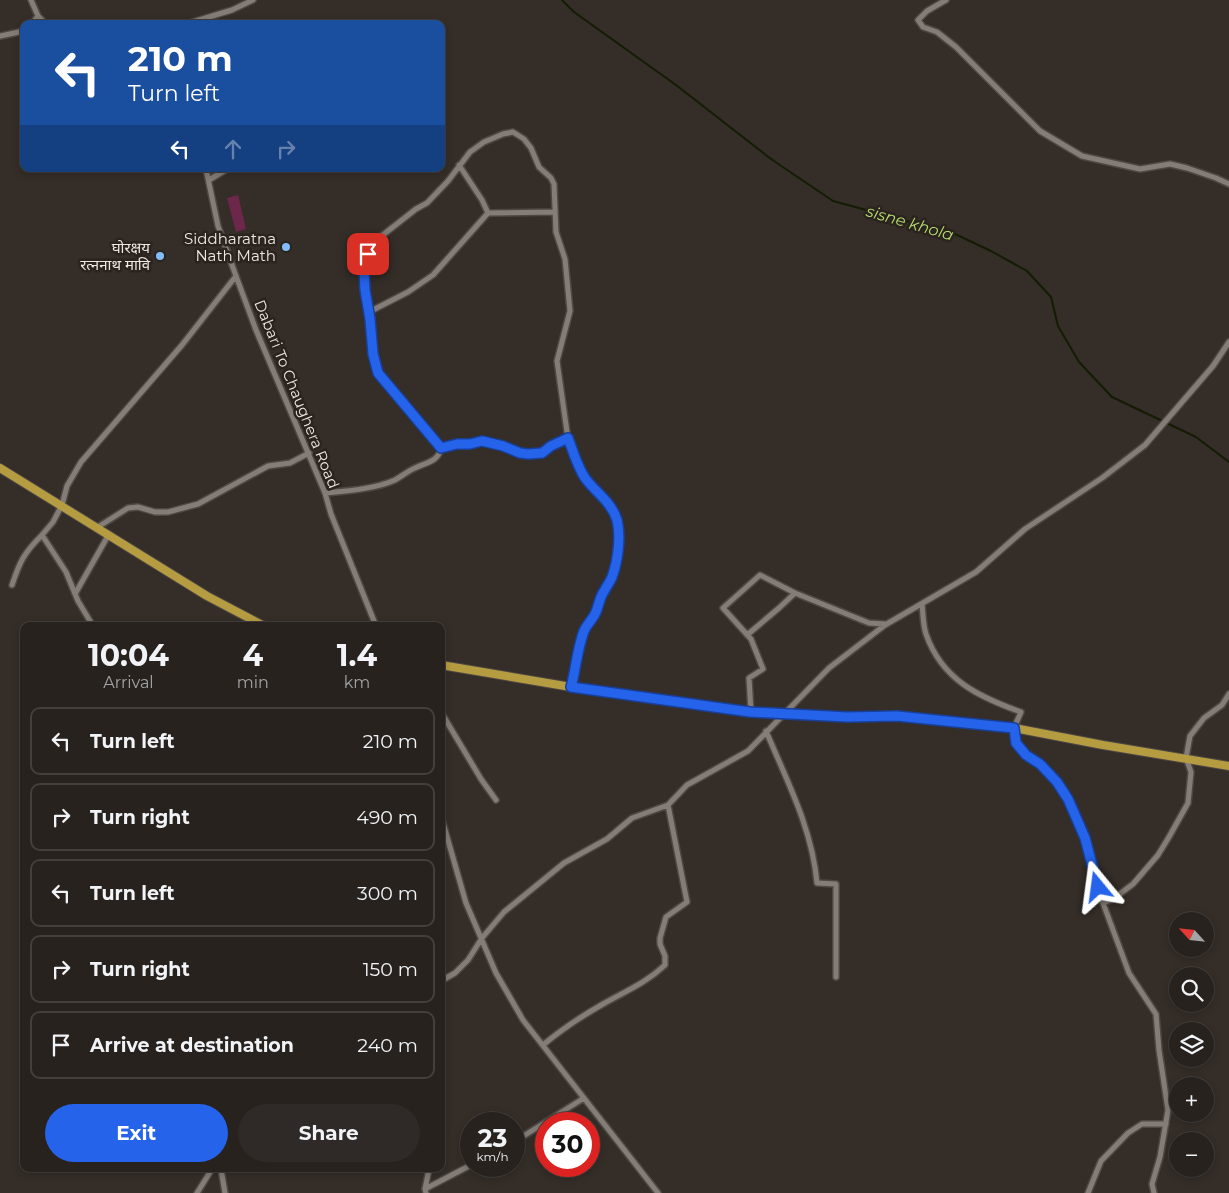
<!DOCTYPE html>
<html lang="en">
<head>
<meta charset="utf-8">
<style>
  body { margin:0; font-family:Montserrat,"Noto Sans Devanagari",sans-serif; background:#2f2a27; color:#f1f3f6; height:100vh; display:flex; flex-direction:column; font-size:19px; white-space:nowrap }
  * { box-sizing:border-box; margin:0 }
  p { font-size:16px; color:#a4a4a4 }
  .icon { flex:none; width:28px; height:28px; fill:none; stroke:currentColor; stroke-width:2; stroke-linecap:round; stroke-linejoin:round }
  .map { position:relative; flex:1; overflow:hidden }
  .details { position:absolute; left:20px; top:622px; width:425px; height:550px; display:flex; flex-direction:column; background:#27221e; border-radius:10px; box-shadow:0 2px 8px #0003,0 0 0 1px #433f3c }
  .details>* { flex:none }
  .top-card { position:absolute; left:20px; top:20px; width:425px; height:152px; border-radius:10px; box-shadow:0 2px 8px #0003,0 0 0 1px #433f3c; background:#1a4fa0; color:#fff; overflow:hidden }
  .needle { width:32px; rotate:297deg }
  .fabs { position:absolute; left:1169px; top:912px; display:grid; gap:10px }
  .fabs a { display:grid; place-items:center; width:45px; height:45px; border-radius:50%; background:#27221e; box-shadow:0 2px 8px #0003,0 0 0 1px #433f3c; font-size:25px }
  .speed { position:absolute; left:460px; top:1112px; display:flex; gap:10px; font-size:25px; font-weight:700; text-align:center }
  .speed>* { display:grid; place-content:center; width:65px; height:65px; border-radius:50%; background:#27221e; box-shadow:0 2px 8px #0003,0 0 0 1px #433f3c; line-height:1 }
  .speed small { font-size:12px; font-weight:400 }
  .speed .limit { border:8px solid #d22; background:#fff; color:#111 }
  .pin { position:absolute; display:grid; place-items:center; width:42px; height:42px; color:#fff; margin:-21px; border-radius:10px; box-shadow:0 2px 8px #0006 }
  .me { position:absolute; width:55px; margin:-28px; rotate:344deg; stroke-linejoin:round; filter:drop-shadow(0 0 4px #0008) }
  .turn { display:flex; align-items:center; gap:18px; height:105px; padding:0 25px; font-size:22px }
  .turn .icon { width:65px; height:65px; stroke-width:2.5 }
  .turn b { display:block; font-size:35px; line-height:42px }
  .lanes { display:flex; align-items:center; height:48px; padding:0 25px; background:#0003; justify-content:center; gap:25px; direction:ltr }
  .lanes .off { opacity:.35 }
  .eta { display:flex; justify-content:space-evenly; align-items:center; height:85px; text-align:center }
  .eta b { font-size:30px; font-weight:700; line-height:35px }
  .action { display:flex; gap:10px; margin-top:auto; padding:10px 25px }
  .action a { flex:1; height:58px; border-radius:30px; background:#2563eb; color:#fff; font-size:20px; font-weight:700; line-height:58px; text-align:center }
  .action a+a { background:#2f2a27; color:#f1f3f6 }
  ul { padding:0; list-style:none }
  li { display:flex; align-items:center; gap:15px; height:68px; margin:0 10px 8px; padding:0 15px; border:2px solid #433f3c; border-radius:10px }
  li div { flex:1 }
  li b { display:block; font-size:19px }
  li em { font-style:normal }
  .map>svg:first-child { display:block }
</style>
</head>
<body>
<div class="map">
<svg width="1229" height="1193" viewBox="0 0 1229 1193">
  <rect width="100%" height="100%" fill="#342d28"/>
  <path fill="#6d274b" d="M 238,195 L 246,229 L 236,232 L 227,198 Z"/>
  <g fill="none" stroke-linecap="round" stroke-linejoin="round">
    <path stroke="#141c03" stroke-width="2" d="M 562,0 L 574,12 L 676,85 L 771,159 L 833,201 L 955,234 L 991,251 L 1027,271 L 1051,297 L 1058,326 L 1079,362 L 1112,397 L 1196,437 L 1229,462"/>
    <g stroke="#4e4844" stroke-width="8">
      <path id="street" d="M 31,0 L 38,16 L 46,24
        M 946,0 L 927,11 L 918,20 L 923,27 L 937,32 L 956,47 L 1040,131 L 1082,156 L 1140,169 L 1170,164 L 1187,168 L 1216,178 L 1229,184
        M 32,24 L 38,16
        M 186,24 L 232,10 L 253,0
        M 0,36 L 24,31
        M 206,169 L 218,226 L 236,276 L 256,330 L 325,493 L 331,514 L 376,626
        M 209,180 L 227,169
        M 488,213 L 554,212
        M 369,312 L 408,292 L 433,275 L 488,213 L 482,200 L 459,165
        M 441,448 L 457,444 L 470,444 L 482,441 L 503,446 L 520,453 L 528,454 L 542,453 L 551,447 L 568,439
        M 325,493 C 346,491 375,489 395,480 C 402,476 408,471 415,468 C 427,462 438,462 441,448 L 386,384 L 378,373 L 375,364 L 364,270 L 368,253 L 379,238 L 416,209 L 427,203 L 448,181 L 470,152 L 484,142 L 503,134 L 513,132 L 524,139 L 531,148 L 539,167 L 551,178 L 554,184 L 556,232 L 565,259 L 570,311 L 557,361 L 568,439 L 583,475 L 595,491 L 605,499 L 612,510 L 617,520 L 618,531 L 617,557 L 613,575 L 601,595 L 596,612 L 585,629 L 578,650 L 576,666 L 571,687
        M 98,527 L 128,508 L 138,507 L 155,512 L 168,512 L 198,504 L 268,466 L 290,463 L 309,453
        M 12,585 C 20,561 24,553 42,535
        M 75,594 L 109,534
        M 922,604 C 923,613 923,625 926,634 C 942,680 979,697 1021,712 L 1014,728 L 1016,743 L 1026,755 L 1040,764 L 1057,782 L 1068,799 L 1085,838 L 1103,903 L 1129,973 L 1156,1014 L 1159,1050 L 1168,1110 L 1160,1157 L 1152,1184 L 1154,1193
        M 93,626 L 78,601 L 66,572 L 42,535 L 53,522 L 62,505 L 67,486 L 81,462 L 182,345 L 236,276
        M 747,635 L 779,608 L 795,593
        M 441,712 L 481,779 L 496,800
        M 751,712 L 749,678 L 763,669 L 751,639 L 723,608 L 760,575 L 795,593 L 869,623 L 885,624
        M 766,731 C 787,781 812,828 817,883 L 836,884 L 836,977
        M 441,816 L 466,903 L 496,973 L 523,1020 L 658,1193
        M 1103,903 L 1113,899 L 1133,884 L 1158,855 L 1169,837 L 1188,803 L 1191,772 L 1186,758 L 1190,736 L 1204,718 L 1222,705 L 1229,694
        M 441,981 L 455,973 L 468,960 L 482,938 L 504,912 L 564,863 L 607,839 L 632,818 L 668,805 L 687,785 L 748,751 L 829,668 L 885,625 L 976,572 L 1025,529 L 1102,478 L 1145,445 L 1213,366 L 1229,342
        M 543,1045 C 562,1029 582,1016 603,1004 C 626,991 646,983 665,965 L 665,956 L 660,944 L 660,938 L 666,917 L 687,902 L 668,805
        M 514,1142 L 584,1098
        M 221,1169 L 225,1193
        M 425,1189 L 471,1165
        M 197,1193 L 212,1169
        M 426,1193 L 425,1189 L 429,1169
        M 1088,1193 L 1101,1161 L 1128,1133 L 1142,1124 L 1166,1124"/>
    </g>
    <g stroke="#4e4844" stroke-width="10">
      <path id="primary" d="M 0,468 L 207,596 L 264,626
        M 441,665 L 571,687 L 751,712 L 847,717 L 897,716 L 1014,728 L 1103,745 L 1229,766"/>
    </g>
    <use href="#street" stroke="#847c76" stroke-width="5"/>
    <use href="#primary" stroke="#b69c41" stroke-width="8"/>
  </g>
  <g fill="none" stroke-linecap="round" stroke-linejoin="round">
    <g stroke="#184099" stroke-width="12">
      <path id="route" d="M 368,254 L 364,270 L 365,290 L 370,319 L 373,354 L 378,373 L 441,448 L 457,444 L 470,444 L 482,441 L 503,446 L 520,453 L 528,454 L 542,453 L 551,446 L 568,438 C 573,451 577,466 585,478 C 595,492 611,501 617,520 C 621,536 618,561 612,577 C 609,584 604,590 601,597 C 599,602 598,607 596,612 C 593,619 587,624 584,631 C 577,649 576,669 571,687 L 750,712 L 847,717 L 897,716 L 1014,728 L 1016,743 L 1026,755 L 1040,764 L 1057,782 L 1068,799 L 1085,838 L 1098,887"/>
    </g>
    <use href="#route" stroke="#2563eb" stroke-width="9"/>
  </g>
  <g fill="#81bdfa" stroke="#2a231e" stroke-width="2">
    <circle cx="286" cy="247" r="5"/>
    <circle cx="160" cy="256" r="5"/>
  </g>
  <g text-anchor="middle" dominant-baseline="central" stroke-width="5" stroke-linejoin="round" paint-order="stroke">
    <g font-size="15" fill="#ede8e5" stroke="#2a231e" text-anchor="end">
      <text x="276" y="238">Siddharatna<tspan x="276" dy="17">Nath Math</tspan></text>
      <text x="150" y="247">घोरक्षय<tspan x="150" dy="17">रत्ननाथ मावि</tspan></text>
    </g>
    <g font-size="15" fill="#ede8e5" stroke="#2a231e">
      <text transform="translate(297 394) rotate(68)">Dabari To Chaughera Road</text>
    </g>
    <g font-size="16" font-style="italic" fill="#b7de70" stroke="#2a231e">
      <text transform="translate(910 223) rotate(16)">sisne khola</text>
    </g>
  </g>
</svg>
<div class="fabs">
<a><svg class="needle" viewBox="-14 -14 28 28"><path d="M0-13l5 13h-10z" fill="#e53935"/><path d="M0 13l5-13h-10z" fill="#a4a4a4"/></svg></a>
<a><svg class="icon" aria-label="search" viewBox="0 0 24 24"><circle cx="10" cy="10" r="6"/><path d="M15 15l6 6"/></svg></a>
<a><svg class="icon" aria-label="layers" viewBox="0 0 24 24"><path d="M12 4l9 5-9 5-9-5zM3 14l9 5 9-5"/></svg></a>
<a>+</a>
<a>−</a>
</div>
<div class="speed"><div>23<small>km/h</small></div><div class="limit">30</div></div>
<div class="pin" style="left:368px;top:254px;background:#d93025"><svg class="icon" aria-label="arrive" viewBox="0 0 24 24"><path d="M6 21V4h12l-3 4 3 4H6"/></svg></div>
<svg class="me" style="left:1098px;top:887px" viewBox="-20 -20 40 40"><path d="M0-17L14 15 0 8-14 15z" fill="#2563eb" stroke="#fff" stroke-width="4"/></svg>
<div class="top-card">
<div class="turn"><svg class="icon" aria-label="left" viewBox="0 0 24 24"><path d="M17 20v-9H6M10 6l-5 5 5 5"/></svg><div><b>210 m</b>Turn left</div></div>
<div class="lanes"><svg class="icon" aria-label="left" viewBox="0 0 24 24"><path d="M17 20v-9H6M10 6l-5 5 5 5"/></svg><svg class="icon off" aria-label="ahead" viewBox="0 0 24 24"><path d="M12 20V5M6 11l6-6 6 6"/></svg><svg class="icon off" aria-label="right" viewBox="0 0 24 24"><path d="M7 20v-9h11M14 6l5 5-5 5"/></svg></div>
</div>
<section class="details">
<div class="eta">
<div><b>10:04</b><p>Arrival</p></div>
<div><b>4</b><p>min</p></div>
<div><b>1.4</b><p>km</p></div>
</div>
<ul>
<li><svg class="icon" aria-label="left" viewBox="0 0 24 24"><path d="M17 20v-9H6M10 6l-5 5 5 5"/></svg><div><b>Turn left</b></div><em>210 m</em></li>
<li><svg class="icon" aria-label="right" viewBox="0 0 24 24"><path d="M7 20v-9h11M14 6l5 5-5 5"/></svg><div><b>Turn right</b></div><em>490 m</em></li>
<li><svg class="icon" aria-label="left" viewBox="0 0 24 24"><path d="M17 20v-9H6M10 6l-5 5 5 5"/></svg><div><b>Turn left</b></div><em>300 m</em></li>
<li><svg class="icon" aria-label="right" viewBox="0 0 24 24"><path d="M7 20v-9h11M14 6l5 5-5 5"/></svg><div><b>Turn right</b></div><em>150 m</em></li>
<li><svg class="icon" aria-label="arrive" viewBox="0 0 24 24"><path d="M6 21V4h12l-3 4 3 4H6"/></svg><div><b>Arrive at destination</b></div><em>240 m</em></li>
</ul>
<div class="action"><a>Exit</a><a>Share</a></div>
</section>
</div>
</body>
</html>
